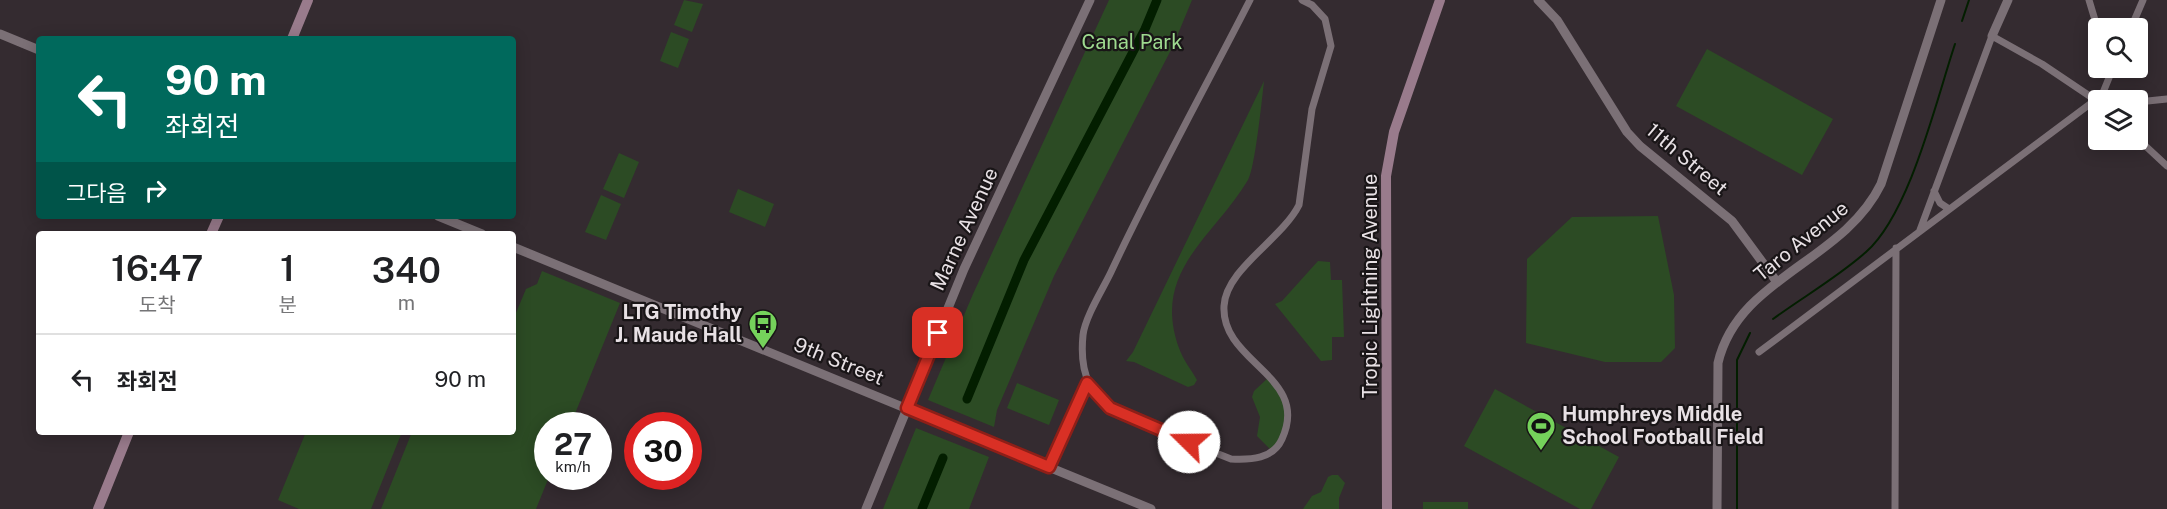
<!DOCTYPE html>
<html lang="ko">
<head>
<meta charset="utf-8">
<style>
  body { margin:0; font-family:"Public Sans","Noto Sans KR",sans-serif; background:#f2f2f2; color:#202124; height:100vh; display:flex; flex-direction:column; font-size:22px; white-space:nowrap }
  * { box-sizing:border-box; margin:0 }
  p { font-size:20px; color:#757577 }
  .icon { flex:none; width:33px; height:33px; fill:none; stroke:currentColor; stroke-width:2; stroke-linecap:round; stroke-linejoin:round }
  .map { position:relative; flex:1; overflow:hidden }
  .details { position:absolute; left:36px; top:231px; width:480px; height:204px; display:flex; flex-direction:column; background:#fff; border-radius:6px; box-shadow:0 3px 15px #0003 }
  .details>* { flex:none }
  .banner { position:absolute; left:36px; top:36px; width:480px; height:183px; border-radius:6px; box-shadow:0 3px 15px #0003; background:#00695c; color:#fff; overflow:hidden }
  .buttons { position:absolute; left:2088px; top:18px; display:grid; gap:12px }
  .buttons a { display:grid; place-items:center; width:60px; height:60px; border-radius:6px; background:#fff; box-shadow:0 3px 15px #0003; font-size:30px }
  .speed { position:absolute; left:534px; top:412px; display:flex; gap:12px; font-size:30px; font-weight:700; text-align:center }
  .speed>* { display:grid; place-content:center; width:78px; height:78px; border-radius:50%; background:#fff; box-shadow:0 3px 15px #0003; line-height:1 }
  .speed small { font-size:15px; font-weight:400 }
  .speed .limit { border:9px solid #d22; background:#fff; color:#111 }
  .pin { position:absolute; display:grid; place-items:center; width:51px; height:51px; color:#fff; margin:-26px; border-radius:12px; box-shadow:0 3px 9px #0006 }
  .me { position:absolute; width:66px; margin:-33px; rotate:292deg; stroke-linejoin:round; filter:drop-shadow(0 0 4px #0008) }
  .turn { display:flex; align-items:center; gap:21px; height:126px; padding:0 30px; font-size:27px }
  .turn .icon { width:78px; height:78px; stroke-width:2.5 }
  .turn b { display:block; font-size:42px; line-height:51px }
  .then { display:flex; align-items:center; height:57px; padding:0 30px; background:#0003; gap:12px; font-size:22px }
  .eta { display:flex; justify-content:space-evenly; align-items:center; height:102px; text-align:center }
  .eta b { font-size:36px; font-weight:600; line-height:42px }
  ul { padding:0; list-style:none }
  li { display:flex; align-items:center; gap:18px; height:90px; padding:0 30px; border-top:2px solid #e0e0e0 }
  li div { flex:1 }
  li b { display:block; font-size:22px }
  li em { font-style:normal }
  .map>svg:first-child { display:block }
</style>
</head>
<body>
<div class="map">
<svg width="2167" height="509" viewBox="0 0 2167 509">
  <rect width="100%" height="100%" fill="#342b30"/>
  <path fill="#2c4b24" d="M 684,0 L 703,4 L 692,32 L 674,25 Z
    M 1109,0 L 1192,0 L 1173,46 L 1054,276 L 997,410 L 994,427 L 928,400 L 973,294 Z
    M 671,32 L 689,39 L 678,68 L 660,61 Z
    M 1707,49 L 1833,119 L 1802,175 L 1676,106 Z
    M 1264,81 C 1262,99 1255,168 1248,180 C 1214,237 1151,271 1179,348 C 1183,360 1191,369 1197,380 L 1194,385 L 1188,387 L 1134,362 L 1126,361 L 1133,352 Z
    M 619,153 L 639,162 L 624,198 L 603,189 Z
    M 738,189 L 774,204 L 765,227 L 729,212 Z
    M 601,195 L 621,204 L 606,240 L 585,232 Z
    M 1658,216 L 1674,295 L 1675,348 L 1661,362 L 1605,362 L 1526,343 L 1527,259 L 1572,217 Z
    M 1318,261 L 1330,262 L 1331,280 L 1342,280 L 1344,337 L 1332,337 L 1332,360 L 1321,361 L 1275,304 L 1282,301 Z
    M 542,271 L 620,303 L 570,426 L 548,426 L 549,477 L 536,509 L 381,509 L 412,432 L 513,432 L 513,320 L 526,289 L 537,284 Z
    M 1269,377 L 1281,391 L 1289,421 L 1273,452 L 1257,436 L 1260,417 L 1252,397 L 1254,391 Z
    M 1017,383 L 1059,400 L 1049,425 L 1007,408 Z
    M 1495,389 L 1619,457 L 1591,509 L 1580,509 L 1464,446 Z
    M 916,428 L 989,457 L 969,509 L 883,509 Z
    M 306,432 L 402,432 L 371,509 L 299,509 L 278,500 Z
    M 1332,475 L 1338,475 L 1345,483 L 1339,498 L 1339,509 L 1303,509 L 1312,496 L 1321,492 L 1328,477 Z
    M 1423,502 L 1468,502 L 1468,509 L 1423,509 Z"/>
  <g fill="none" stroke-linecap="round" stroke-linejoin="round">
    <path stroke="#031e00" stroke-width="2" d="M 1962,21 L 1969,0
      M 1773,319 C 1803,297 1838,277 1866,252 C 1910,213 1936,101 1955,44
      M 1737,509 L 1737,360 L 1750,333"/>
    <path stroke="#031e00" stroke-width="9" d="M 967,399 L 1024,260 L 1145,29 L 1157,0
      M 922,509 L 943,458"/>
    <path stroke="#7b7076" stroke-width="7" d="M 1250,0 C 1204,90 1154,180 1111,272 C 1103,289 1085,317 1083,335 C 1079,375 1090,397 1125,417 L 1231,459 C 1251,460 1273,459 1282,439 C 1311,376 1221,363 1224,306 C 1226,269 1282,239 1299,205 L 1312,109 L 1331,46 L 1325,19 L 1312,5 L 1302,0
      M 2089,0 L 2098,30
      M 2131,28 L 2143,0
      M 2102,95 L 2121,100
      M 2138,102 L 2167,99
      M 2138,139 L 2167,166
      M 1934,191 L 1940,203 L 1949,209
      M 1920,230 L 1992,36 L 2042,64 L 2097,101
      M 1759,352 L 2102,95 L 2113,68
      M 1049,467 L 1087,383
      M 1895,509 L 1896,248"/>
    <path stroke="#7b7076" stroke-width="9" d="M 1538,0 L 1557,20 L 1627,132 L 1640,146 L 1732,221 L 1777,282
      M 0,34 L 39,50
      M 1992,36 L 2008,0
      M 438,216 L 482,234
      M 513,247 L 1151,509
      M 866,509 L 964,269 L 1090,0
      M 1717,509 L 1718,363 C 1738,277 1843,262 1881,184 L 1941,0"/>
    <path stroke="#997b8c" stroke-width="10" d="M 292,39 L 308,0
      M 211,234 L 219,216
      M 98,509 L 129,432
      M 1387,509 L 1386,176 L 1394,132 L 1440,0"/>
  </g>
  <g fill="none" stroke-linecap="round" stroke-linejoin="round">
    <g stroke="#8d1f18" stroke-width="15">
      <path id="route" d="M 938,333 L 907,408 L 1049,467 L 1087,383 L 1110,408 L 1189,442"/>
    </g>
    <use href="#route" stroke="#d93025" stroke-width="10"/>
  </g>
  <defs>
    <g id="bus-pin" transform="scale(1.5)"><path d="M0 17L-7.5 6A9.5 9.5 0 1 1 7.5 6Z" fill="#75d25b" stroke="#191517"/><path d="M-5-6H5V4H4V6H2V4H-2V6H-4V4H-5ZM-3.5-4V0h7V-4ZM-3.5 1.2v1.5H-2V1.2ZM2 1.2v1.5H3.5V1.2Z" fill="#111"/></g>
    <g id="stadium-pin" transform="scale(1.5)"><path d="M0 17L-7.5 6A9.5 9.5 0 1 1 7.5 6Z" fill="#75d25b" stroke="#191517"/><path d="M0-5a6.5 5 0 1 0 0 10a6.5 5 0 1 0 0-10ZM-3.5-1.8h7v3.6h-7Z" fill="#111"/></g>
  </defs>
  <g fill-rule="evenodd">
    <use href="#bus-pin" x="763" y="324"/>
    <use href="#stadium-pin" x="1541" y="426"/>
  </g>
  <g text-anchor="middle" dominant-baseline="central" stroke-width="4.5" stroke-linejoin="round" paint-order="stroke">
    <g font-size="20" fill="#9eda8f" stroke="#191517">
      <text x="1132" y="42">Canal Park</text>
    </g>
    <g font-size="20" fill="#e8e1e5" stroke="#191517">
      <text transform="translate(1687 159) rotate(40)">11th Street</text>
      <text transform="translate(964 229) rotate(-65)">Marne Avenue</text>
      <text transform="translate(1801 241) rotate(-39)">Taro Avenue</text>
      <text transform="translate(1370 286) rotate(-90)">Tropic Lightning Avenue</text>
      <text transform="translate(839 361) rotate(22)">9th Street</text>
    </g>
    <g font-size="20" font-weight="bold" fill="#e8e1e5" stroke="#191517" text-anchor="end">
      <text x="742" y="312">LTG Timothy<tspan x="742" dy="23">J. Maude Hall</tspan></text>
      <text x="1562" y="414" text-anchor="start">Humphreys Middle<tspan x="1562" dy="23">School Football Field</tspan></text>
    </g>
  </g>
</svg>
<div class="buttons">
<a><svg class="icon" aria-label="search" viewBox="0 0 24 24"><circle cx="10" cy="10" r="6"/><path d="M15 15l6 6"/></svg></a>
<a><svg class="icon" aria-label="layers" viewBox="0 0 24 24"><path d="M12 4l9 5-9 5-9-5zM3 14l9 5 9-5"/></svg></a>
</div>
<div class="speed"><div>27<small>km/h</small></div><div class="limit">30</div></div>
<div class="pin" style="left:938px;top:333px;background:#d93025"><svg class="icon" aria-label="arrive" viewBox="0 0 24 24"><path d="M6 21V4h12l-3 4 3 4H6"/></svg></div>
<svg class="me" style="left:1189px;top:442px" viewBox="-20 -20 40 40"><circle r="19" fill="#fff"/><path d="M0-13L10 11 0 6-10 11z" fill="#d93025"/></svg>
<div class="banner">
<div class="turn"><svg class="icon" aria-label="left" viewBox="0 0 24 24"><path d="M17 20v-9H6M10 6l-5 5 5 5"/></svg><div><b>90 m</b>좌회전</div></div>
<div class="then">그다음<svg class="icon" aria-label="right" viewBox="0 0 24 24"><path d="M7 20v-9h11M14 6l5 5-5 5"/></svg></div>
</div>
<section class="details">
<div class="eta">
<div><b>16:47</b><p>도착</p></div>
<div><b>1</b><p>분</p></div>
<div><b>340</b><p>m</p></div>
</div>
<ul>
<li><svg class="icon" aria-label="left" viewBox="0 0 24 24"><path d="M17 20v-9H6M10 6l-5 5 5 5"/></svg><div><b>좌회전</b></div><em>90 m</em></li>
</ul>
</section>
</div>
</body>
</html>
